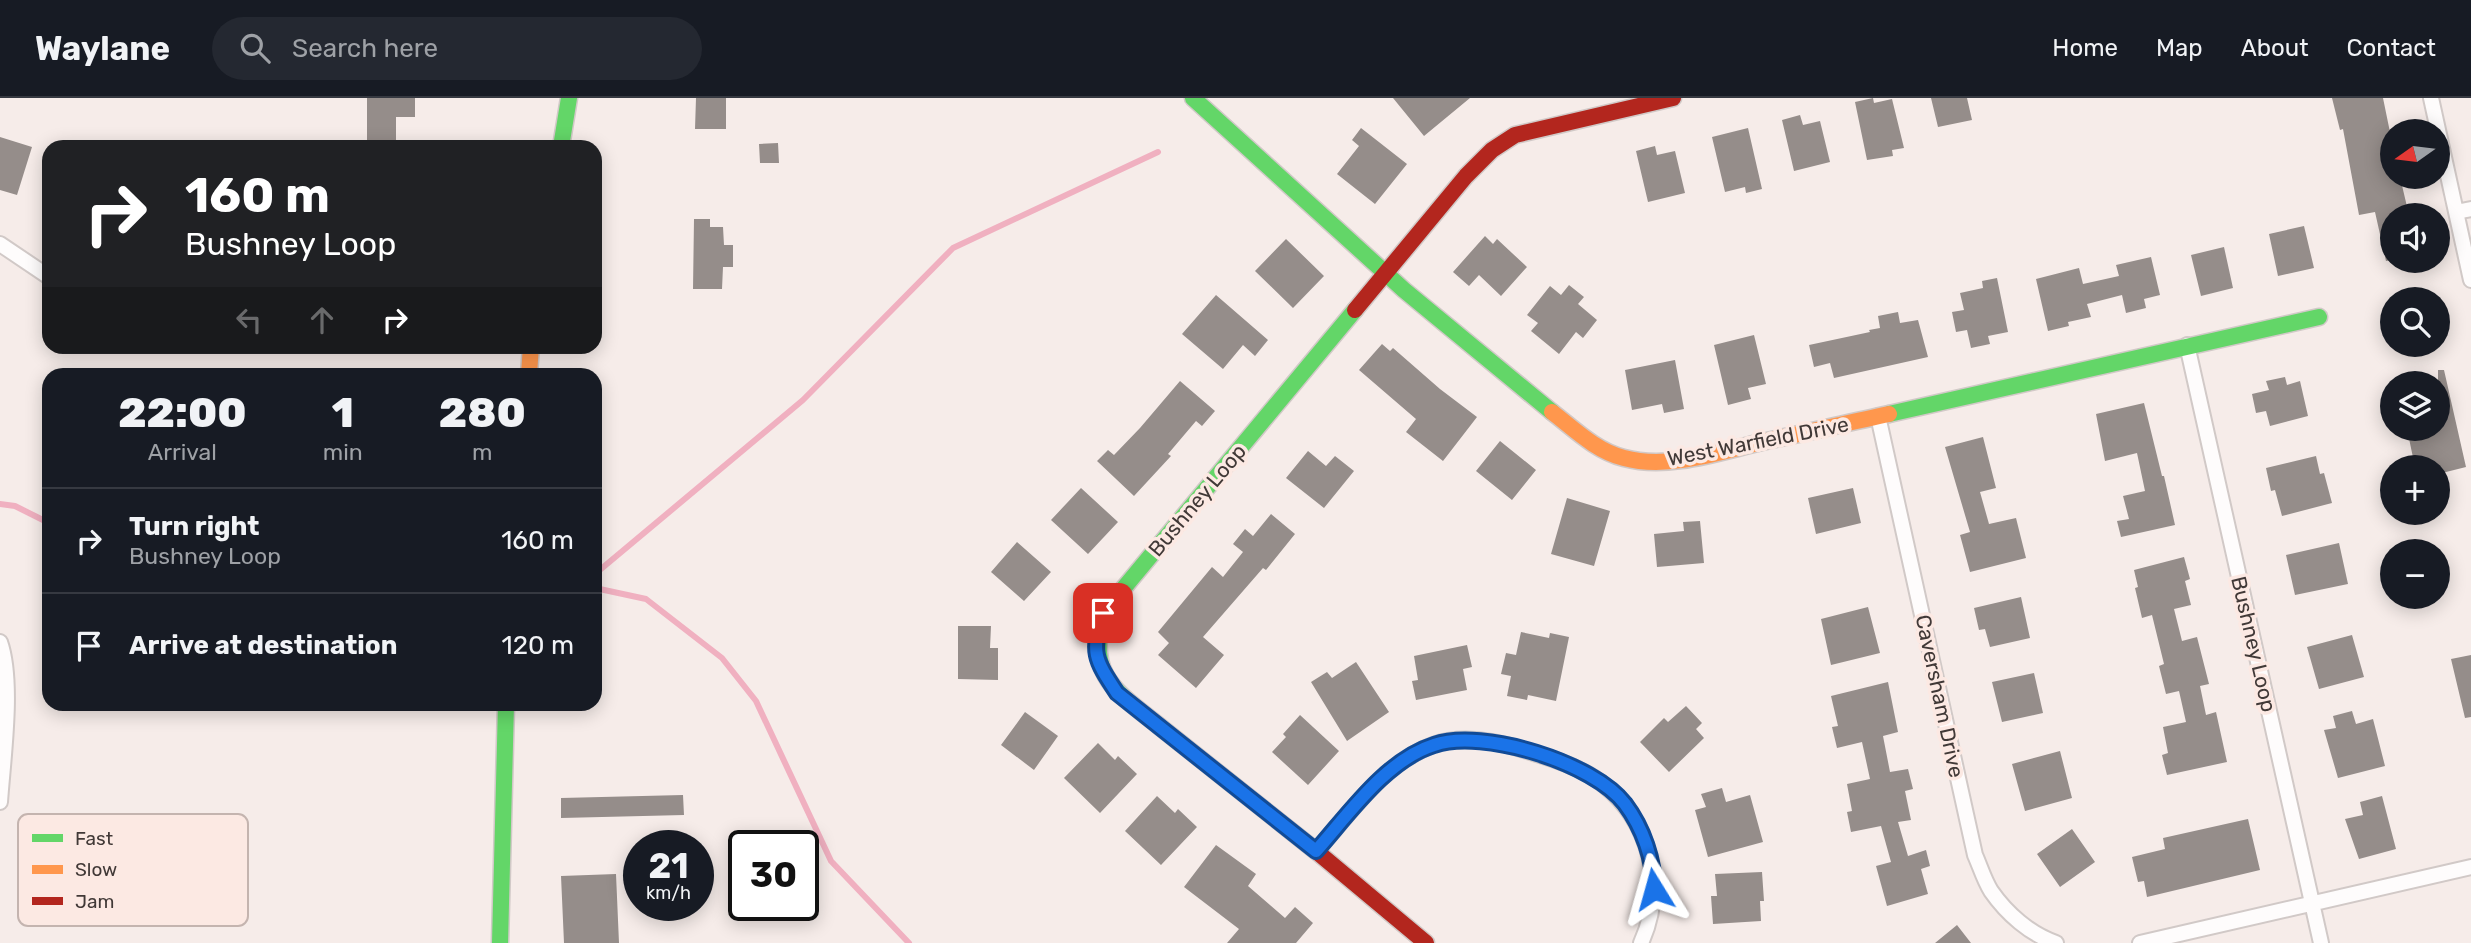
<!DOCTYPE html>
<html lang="en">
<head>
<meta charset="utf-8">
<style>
  body { margin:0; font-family:Rubik,sans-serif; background:#242831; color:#f1f3f6; height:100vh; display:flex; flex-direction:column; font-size:26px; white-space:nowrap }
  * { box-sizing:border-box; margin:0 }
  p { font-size:23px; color:#9ea1a6 }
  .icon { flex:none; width:38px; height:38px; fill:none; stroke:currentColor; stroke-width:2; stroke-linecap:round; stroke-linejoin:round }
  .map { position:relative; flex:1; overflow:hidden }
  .side { position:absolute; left:42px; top:270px; width:560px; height:343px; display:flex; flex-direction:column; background:#171b24; border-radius:21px; box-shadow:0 4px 18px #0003 }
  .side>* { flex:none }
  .hud { position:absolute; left:42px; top:42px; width:560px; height:214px; border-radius:21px; box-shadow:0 4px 18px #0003; background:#202124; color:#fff; overflow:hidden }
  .needle { width:46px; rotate:256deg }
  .fabs { position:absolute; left:2380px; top:21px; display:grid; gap:14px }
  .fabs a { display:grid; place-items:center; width:70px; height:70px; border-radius:50%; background:#171b24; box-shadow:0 4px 18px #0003; font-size:35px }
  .speed { position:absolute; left:623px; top:732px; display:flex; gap:14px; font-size:35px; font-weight:700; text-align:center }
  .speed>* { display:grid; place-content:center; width:91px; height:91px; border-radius:50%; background:#171b24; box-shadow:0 4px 18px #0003; line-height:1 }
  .speed small { font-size:18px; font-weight:400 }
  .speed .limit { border:4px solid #111; border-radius:10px; background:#fff; color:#111 }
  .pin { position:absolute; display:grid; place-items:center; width:60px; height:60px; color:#fff; margin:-30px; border-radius:14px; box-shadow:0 4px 10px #0006 }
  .me { position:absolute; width:77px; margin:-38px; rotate:352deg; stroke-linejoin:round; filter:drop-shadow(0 0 5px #0008) }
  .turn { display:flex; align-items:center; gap:24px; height:147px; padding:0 28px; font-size:32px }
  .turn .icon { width:91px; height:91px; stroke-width:2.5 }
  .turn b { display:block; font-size:49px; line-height:60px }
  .lanes { display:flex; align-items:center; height:66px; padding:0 28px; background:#0003; justify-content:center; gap:35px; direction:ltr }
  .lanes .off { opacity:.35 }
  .eta { display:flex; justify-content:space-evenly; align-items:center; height:119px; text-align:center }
  .eta b { font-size:42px; font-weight:800; line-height:49px }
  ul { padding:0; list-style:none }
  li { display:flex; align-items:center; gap:21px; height:105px; padding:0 28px; border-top:2px solid #363941 }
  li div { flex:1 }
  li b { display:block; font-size:26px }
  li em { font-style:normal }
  header { display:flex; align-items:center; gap:42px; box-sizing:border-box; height:98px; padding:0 35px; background:#171b24; border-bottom:2px solid #363941 }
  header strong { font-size:33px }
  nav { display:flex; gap:38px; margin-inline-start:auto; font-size:24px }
  .search { width:490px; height:63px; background:#242831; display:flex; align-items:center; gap:18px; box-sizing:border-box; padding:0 24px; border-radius:38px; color:#9ea1a6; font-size:26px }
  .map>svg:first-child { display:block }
</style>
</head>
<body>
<header>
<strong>Waylane</strong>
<div class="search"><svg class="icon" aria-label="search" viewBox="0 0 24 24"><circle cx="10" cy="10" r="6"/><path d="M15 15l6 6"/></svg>Search here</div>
<nav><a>Home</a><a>Map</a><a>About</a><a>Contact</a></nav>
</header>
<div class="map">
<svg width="2471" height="845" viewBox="0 0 2471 845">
  <rect width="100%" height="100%" fill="#f6ece9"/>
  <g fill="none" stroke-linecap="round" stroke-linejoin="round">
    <path stroke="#f0b0c0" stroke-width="6" d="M 0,406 L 15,408 L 49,425
      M 595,476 L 803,302 L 953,150 L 1158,54
      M 595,490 L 646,501 L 722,560 L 756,603 L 831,763 L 909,845"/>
  </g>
  <path fill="#958d8a" d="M 367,0 L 415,0 L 415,19 L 396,19 L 396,46 L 367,46 Z
    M 696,0 L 726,0 L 726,31 L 695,31 Z
    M 1393,0 L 1470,0 L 1424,38 Z
    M 1873,0 L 1874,5 L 1892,1 L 1904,50 L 1892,52 L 1893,58 L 1867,62 L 1855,4 Z
    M 1931,0 L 1967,0 L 1972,22 L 1938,29 Z
    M 2332,0 L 2383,0 L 2392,44 L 2392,79 L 2400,79 L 2409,117 L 2392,117 L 2392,162 L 2386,163 L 2375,114 L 2359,117 L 2343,31 L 2340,32 Z
    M 1800,17 L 1803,27 L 1820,23 L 1830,64 L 1794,73 L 1782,22 Z
    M 1361,30 L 1407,66 L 1375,106 L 1337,76 L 1359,48 L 1352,42 Z
    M 1748,30 L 1762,91 L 1746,95 L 1745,89 L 1725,94 L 1712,39 Z
    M 0,39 L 32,49 L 17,97 L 0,92 Z
    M 778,45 L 779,65 L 760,65 L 759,46 Z
    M 1655,48 L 1657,57 L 1675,53 L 1685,95 L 1648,104 L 1636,53 Z
    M 694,121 L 710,121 L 710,129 L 723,129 L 724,147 L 733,147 L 733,169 L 723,169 L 722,191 L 693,191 Z
    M 2304,128 L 2314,170 L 2278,178 L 2269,136 Z
    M 1485,138 L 1493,146 L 1497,141 L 1527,169 L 1501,198 L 1479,177 L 1469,188 L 1453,174 Z
    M 1286,141 L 1324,178 L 1293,210 L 1255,173 Z
    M 2224,149 L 2233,190 L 2201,198 L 2191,157 Z
    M 2151,159 L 2160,197 L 2144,201 L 2146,210 L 2126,215 L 2122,197 L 2087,206 L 2091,219 L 2068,224 L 2069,228 L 2048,233 L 2036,181 L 2079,170 L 2083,186 L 2119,178 L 2116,167 Z
    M 1997,180 L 2008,234 L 1988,238 L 1990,246 L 1971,250 L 1967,232 L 1956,234 L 1952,214 L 1964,212 L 1960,195 L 1983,190 L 1982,183 Z
    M 1569,187 L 1584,199 L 1578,206 L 1597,222 L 1583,240 L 1576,234 L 1559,256 L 1531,233 L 1538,225 L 1527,217 L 1550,188 L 1561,197 Z
    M 1216,197 L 1268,242 L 1255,258 L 1243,247 L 1223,271 L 1182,236 Z
    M 1898,214 L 1900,225 L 1918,222 L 1928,259 L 1834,280 L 1830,265 L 1814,269 L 1809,247 L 1870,234 L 1869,232 L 1880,230 L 1878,218 Z
    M 1754,237 L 1766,286 L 1748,290 L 1751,301 L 1728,307 L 1714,247 Z
    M 1382,246 L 1390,253 L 1393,250 L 1440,291 L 1477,319 L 1443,363 L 1406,334 L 1416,321 L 1359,272 Z
    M 1675,262 L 1684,311 L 1664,315 L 1662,306 L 1632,312 L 1625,272 Z
    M 2438,272 L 2444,272 L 2466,369 L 2438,376 L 2438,369 L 2415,369 L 2407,331 L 2438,331 Z
    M 2285,279 L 2287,287 L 2300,283 L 2308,318 L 2270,328 L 2266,313 L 2256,315 L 2252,296 L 2269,292 L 2266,283 Z
    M 1180,283 L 1215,313 L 1202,328 L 1196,323 L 1168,356 L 1171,358 L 1134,398 L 1097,363 L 1108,352 L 1114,357 L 1140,330 Z
    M 2144,305 L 2162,378 L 2164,378 L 2175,427 L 2121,439 L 2117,423 L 2129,421 L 2123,398 L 2145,393 L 2137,355 L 2105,363 L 2096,316 Z
    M 1983,339 L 1996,390 L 1980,394 L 1989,426 L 2016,420 L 2026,460 L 1970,474 L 1960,437 L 1970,434 L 1945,349 Z
    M 1500,343 L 1536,372 L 1512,402 L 1476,373 Z
    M 1308,353 L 1326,368 L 1335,358 L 1354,373 L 1324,410 L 1286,380 Z
    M 2316,358 L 2320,376 L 2324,375 L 2332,405 L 2282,418 L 2275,392 L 2271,393 L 2266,370 Z
    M 1081,390 L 1118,424 L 1088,456 L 1051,422 Z
    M 1853,390 L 1861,425 L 1816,436 L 1808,400 Z
    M 1567,400 L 1610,413 L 1594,468 L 1551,456 Z
    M 1271,416 L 1295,436 L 1266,472 L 1263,470 L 1203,539 L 1224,557 L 1196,590 L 1158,557 L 1169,545 L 1158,534 L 1212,469 L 1223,479 L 1243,454 L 1233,446 L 1245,431 L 1253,438 Z
    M 1700,423 L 1704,465 L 1657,469 L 1654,436 L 1684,433 L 1683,424 Z
    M 1017,444 L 1051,474 L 1024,503 L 991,474 Z
    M 2339,445 L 2348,486 L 2295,497 L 2286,457 Z
    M 2184,459 L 2190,481 L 2185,483 L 2191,507 L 2174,511 L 2182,543 L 2197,539 L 2209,586 L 2200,588 L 2206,617 L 2216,614 L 2227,664 L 2167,677 L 2162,657 L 2168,655 L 2163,629 L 2186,624 L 2179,593 L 2166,596 L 2159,568 L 2164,566 L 2152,517 L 2142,520 L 2135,490 L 2138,489 L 2134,472 Z
    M 2021,499 L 2030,540 L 1990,549 L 1985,531 L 1979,532 L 1974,510 Z
    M 1868,509 L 1880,555 L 1831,567 L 1821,521 Z
    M 958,528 L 991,528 L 990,550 L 998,550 L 998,582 L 958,581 Z
    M 1521,534 L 1549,540 L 1550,535 L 1569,539 L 1556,603 L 1528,597 L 1527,602 L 1507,598 L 1511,578 L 1501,576 L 1506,555 L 1516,557 Z
    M 2352,537 L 2364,579 L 2319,591 L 2307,549 Z
    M 1467,547 L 1472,569 L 1463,571 L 1467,592 L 1416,602 L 1412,583 L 1418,582 L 1414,558 Z
    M 2471,557 L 2471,619 L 2465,620 L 2451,561 Z
    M 1356,564 L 1389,614 L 1347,643 L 1311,584 L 1327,574 L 1332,580 Z
    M 2034,575 L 2043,615 L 2002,624 L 1992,584 Z
    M 1888,584 L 1898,634 L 1883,638 L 1890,674 L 1908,671 L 1913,691 L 1905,693 L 1911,722 L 1898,724 L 1908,758 L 1926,752 L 1930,768 L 1921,771 L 1928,796 L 1887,808 L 1876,768 L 1891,764 L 1881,728 L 1851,734 L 1847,714 L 1852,713 L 1847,686 L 1870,681 L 1862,644 L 1837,650 L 1832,629 L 1838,628 L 1831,598 Z
    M 1686,608 L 1702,625 L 1696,631 L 1704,640 L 1669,674 L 1640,644 L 1664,620 L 1668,624 Z
    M 2352,613 L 2356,626 L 2373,621 L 2385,668 L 2338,680 L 2324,632 L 2336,630 L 2333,618 Z
    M 1025,614 L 1058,638 L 1034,672 L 1001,647 Z
    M 1300,617 L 1339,653 L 1308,687 L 1272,654 L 1286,639 L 1283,636 Z
    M 1098,645 L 1115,662 L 1118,658 L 1137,676 L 1100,715 L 1064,680 Z
    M 2060,653 L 2072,700 L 2025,713 L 2012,666 Z
    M 1722,690 L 1726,704 L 1750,697 L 1763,744 L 1708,759 L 1695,712 L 1706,709 L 1701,696 Z
    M 683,697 L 684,717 L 561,720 L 561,700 Z
    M 1157,698 L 1175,715 L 1178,711 L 1197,729 L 1161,767 L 1125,733 Z
    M 2382,698 L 2396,751 L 2359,761 L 2345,721 L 2363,717 L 2360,704 Z
    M 2248,721 L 2260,772 L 2147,799 L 2144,783 L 2138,784 L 2132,759 L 2165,751 L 2163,740 Z
    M 2072,731 L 2095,764 L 2060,789 L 2037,756 Z
    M 1216,747 L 1256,776 L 1248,788 L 1285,820 L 1295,809 L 1313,825 L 1296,845 L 1227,845 L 1239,831 L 1184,789 Z
    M 1762,774 L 1764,803 L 1760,803 L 1761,823 L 1713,826 L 1711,798 L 1717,798 L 1715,776 Z
    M 616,776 L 619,845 L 564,845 L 561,778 Z
    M 1957,827 L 1971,845 L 1935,845 Z"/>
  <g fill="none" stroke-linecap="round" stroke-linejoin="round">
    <g stroke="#d1c9c7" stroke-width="18">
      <path id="street" d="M 2431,0 L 2471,182
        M 2456,114 L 2471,111
        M 0,146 L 49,179
        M 2187,247 L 2321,845
        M 1878,318 L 1975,757 C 1980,768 1984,782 1991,793 C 2007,816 2030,836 2056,845
        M 0,544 C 14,584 3,660 0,704
        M 1316,753 C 1350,716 1383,665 1433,647 C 1463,636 1497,643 1527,653 C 1553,661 1582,669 1604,687 C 1651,725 1666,790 1641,845
        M 2140,845 L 2471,769"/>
    </g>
    <g stroke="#d1c9c7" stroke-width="19">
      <path id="fast" d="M 1193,0 L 1404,192 L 1552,314
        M 561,49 L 569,0
        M 1889,316 L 2319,219
        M 1159,628 C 1114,592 1087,578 1103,515 L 1355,212
        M 500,845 L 506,606"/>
    </g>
    <g stroke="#d1c9c7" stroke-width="19">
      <path id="slow" d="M 529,276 L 531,248
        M 1552,314 C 1574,331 1596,353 1624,360 C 1668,372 1719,354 1762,344 C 1805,335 1847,325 1889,316"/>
    </g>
    <g stroke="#d1c9c7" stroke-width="19">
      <path id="jam" d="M 1355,212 L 1466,78 L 1492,52 L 1515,37 L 1673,0
        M 1159,628 L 1316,753 L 1426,845"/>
    </g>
    <use href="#street" stroke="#fefcfc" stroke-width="14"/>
    <use href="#fast" stroke="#63d668" stroke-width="16"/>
    <use href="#slow" stroke="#ff974d" stroke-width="16"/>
    <use href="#jam" stroke="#b3261e" stroke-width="16"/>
  </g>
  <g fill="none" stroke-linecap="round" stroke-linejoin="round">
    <g stroke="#114b97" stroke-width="18">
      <path id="route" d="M 1103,515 C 1091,555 1094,560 1117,595 L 1316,753 C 1348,717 1386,662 1434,647 C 1483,630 1594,665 1625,706 C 1643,730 1654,762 1654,791"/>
    </g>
    <use href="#route" stroke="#1a73e8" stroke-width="12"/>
  </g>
  <g text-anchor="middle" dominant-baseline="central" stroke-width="7" stroke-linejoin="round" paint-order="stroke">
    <g font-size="21" fill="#413937" stroke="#fce9e3">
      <text transform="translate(1758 343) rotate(-11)">West Warfield Drive</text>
      <text transform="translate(1197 402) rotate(-50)">Bushney Loop</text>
      <text transform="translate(2254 546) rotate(77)">Bushney Loop</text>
      <text transform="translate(1940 598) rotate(78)">Caversham Drive</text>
    </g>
  </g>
  <rect x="18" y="716" width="230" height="112" rx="10" fill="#fce9e3" stroke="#c4b4af" stroke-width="2"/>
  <rect x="32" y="736" width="31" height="8" fill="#63d668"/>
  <rect x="32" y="767" width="31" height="9" fill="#ff974d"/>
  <rect x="32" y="799" width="31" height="8" fill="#b3261e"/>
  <g font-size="19" fill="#413937">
    <text x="75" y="747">Fast</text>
    <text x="75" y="778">Slow</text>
    <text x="75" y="810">Jam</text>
  </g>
</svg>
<div class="fabs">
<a><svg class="needle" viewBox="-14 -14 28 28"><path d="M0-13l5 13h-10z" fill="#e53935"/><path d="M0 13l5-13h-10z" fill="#9ea1a6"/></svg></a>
<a><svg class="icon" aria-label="sound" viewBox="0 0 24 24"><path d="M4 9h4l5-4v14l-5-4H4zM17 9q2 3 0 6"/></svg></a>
<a><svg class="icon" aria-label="search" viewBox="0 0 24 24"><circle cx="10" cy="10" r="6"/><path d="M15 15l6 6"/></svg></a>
<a><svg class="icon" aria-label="layers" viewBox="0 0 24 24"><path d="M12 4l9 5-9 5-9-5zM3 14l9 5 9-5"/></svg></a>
<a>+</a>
<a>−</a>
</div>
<div class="speed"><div>21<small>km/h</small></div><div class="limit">30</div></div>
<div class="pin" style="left:1103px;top:515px;background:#d93025"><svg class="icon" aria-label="arrive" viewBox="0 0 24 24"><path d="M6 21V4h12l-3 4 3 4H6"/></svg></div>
<svg class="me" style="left:1654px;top:791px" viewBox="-20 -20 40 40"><path d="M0-17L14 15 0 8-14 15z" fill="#1a73e8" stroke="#fff" stroke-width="4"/></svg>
<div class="hud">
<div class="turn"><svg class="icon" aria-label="right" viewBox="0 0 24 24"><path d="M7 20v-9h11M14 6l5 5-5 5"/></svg><div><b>160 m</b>Bushney Loop</div></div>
<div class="lanes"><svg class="icon off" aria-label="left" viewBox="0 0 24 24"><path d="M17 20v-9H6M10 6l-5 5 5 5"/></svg><svg class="icon off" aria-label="ahead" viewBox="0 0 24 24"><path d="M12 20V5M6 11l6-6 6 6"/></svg><svg class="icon" aria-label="right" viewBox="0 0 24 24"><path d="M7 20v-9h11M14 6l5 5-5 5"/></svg></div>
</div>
<section class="side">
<div class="eta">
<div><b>22:00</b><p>Arrival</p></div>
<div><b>1</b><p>min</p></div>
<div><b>280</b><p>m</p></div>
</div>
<ul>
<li><svg class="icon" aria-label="right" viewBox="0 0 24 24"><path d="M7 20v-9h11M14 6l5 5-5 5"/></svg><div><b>Turn right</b><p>Bushney Loop</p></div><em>160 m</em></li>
<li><svg class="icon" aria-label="arrive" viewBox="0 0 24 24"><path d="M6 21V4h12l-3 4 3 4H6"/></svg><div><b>Arrive at destination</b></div><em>120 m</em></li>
</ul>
</section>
</div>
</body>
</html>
